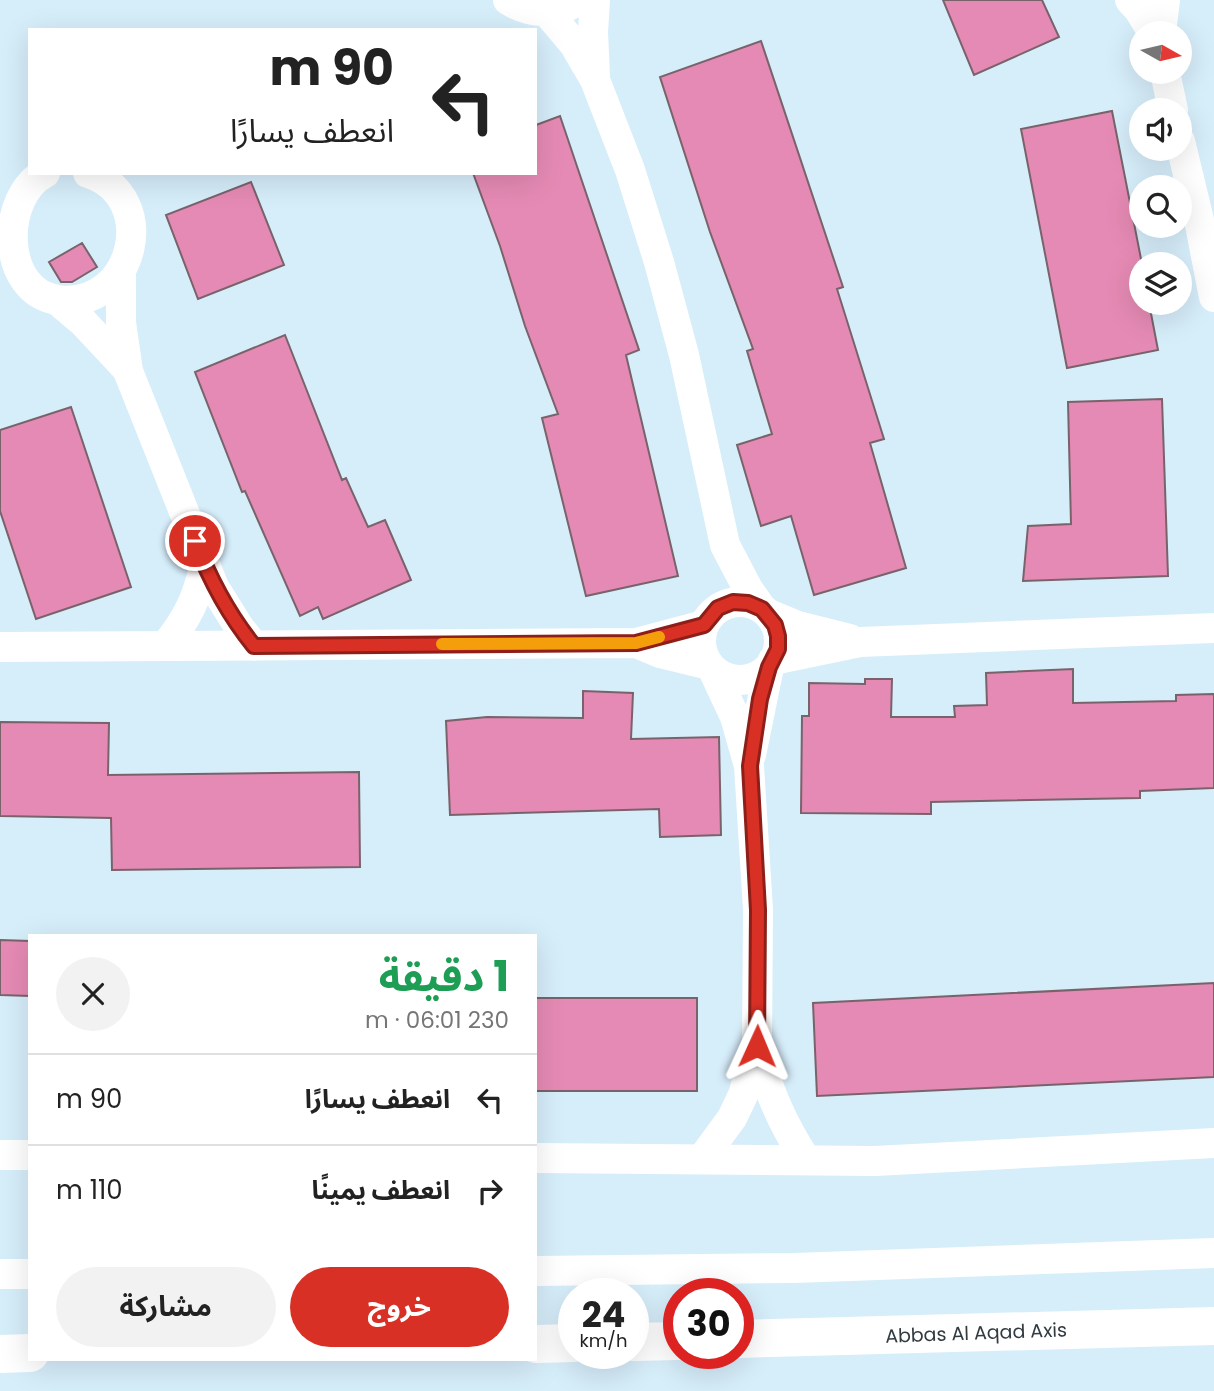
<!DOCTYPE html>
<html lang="ar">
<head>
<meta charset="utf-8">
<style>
  body { margin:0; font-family:Poppins,"Noto Sans Arabic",sans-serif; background:#f2f2f2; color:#222; direction:rtl; height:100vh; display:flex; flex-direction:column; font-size:26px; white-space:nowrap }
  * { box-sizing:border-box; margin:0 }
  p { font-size:23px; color:#767676 }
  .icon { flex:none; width:38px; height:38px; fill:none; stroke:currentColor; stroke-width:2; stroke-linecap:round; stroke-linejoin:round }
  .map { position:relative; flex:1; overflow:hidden; direction:ltr }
  .drawer { position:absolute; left:28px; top:934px; width:509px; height:427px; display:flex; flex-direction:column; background:#fff; border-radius:0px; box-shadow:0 7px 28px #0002; direction:rtl }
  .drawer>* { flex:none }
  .banner { position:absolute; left:28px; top:28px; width:509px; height:147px; border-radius:0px; box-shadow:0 7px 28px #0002; direction:rtl; background:#fff; color:#222; overflow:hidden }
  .needle { width:46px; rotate:98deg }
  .controls { position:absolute; left:1129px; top:21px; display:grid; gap:14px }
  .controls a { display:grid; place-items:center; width:63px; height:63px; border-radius:50%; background:#fff; box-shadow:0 7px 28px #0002; font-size:35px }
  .speed { position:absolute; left:558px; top:1278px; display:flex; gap:14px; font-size:35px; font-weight:700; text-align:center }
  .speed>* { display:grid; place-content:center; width:91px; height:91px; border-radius:50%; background:#fff; box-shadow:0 7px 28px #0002; line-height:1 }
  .speed small { font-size:18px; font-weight:400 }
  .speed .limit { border:10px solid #d22; background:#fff; color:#111 }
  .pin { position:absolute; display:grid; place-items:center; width:60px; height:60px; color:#fff; margin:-30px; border:4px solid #fff; border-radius:50%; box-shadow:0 2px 7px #0007 }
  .me { position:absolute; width:77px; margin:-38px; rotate:1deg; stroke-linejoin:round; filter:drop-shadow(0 0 5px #0008) }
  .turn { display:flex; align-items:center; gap:24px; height:147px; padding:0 28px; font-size:32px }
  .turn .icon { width:91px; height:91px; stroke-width:2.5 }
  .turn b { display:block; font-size:49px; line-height:60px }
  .round { display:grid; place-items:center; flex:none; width:74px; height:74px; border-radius:37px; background:#f2f2f2 }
  .head { display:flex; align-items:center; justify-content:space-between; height:119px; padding:0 28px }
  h1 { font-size:42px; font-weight:700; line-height:52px; color:#1e9e55 }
  .button { display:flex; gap:14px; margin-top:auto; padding:14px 28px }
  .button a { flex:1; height:80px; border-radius:42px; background:#d93025; color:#fff; font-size:28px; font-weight:700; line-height:80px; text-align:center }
  .button a+a { background:#f2f2f2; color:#222 }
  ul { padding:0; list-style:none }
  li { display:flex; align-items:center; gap:21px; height:91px; padding:0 28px; border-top:2px solid #e0e0e0 }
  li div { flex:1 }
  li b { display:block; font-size:26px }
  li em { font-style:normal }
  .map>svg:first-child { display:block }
</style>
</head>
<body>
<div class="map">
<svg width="1214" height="1391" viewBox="0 0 1214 1391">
  <rect width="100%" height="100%" fill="#d6edfa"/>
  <path fill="#e58ab4" stroke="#78636b" stroke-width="2" d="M 943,0 L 1042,0 L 1059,37 L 974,75 Z
    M 761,41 L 843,287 L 837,289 L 884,439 L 870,443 L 906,568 L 814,595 L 791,516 L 761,526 L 737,445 L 772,434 L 747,351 L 753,349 L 710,232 L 660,77 Z
    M 1112,111 L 1142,264 L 1141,303 L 1149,303 L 1158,350 L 1067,368 L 1021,129 Z
    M 560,116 L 639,350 L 626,355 L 678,576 L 586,596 L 542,418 L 558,414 L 525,326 L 500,246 L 473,173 L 536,173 L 536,125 Z
    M 251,182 L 284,265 L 198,299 L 166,215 Z
    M 82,243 L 97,267 L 72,282 L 61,282 L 49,262 Z
    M 285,335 L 342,480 L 346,478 L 368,527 L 385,520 L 411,580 L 323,619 L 318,607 L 300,616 L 245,491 L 242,492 L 195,372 Z
    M 1162,399 L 1168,576 L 1023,581 L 1028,526 L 1071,524 L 1068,402 Z
    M 71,407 L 131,587 L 36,619 L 0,511 L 0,430 Z
    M 1073,669 L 1073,703 L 1176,701 L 1176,695 L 1214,694 L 1214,788 L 1140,791 L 1140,798 L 931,802 L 931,814 L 801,813 L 802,716 L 809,716 L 809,683 L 865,684 L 865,679 L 892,679 L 891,717 L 955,717 L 954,706 L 987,705 L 986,673 Z
    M 583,691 L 633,693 L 631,739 L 719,737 L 721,835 L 660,837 L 659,809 L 450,815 L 446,721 L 487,717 L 583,718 Z
    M 0,722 L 109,723 L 108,775 L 359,772 L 360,867 L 112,870 L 111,818 L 0,816 Z
    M 0,940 L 30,941 L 30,996 L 0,995 Z
    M 1214,983 L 1214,1077 L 817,1096 L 813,1003 Z
    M 536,998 L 697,998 L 697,1091 L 536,1091 Z"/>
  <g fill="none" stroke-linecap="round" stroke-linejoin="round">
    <path stroke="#fff" stroke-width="30" d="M 508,0 C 532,15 556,14 580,0
      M 595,0 L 593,32 L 595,76
      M 1130,0 L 1139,10 L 1153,33
      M 547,12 L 574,44 L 595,80 L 630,170 L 659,262 L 684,355 L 725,545 L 748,589 L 762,609
      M 1161,33 L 1165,0
      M 1165,72 L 1173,110
      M 1180,141 L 1199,220 L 1214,297
      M 45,173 C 0,196 0,292 58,300 C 135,310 161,196 88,173
      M 121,271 L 121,322 L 128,371 L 214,587 L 239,627 L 254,646
      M 57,300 L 83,322 L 128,370
      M701 641a39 39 0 1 1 78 0a39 39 0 1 1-78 0Z
      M 769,614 L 798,626 L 850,639
      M 636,643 L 660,653 L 709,665
      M 165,646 C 186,621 198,597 204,566
      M 0,647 L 636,643 L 704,625
      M 773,660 L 860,642 L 1214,628
      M 751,755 L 769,667
      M 758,1049 C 767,1091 783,1125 806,1160
      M 0,1155 L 30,1155
      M 536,1158 L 875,1161 L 1214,1143
      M 702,1159 L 732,1118 L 743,1095 L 757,1046 L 758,910 L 749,766 L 735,717 L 713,670
      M 536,1271 L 794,1268 L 1214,1253
      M 0,1274 L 30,1274"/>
    <path stroke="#fff" stroke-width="38" d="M 738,1339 L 1214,1326
      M 634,1342 L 679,1341
      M 536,1344 L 574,1343
      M 0,1354 L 30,1353"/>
  </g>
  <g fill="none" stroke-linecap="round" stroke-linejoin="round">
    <g stroke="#8d1f18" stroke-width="18">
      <path id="route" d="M 195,541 C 210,580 228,614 254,646 L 636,643 L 704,625 L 718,608 L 733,602 L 748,603 L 762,609 L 775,625 L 778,636 L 778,649 L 769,667 L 760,699 L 750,766 L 758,910 L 757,1046"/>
    </g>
    <use href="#route" stroke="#d93025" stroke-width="12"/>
    <path stroke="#f59e0b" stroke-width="12" d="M 442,644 L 636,643 L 659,637"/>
  </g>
  <g text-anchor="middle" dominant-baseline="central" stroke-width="7" stroke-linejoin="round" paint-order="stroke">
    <g font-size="19" fill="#313b40" stroke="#fff">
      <text transform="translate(976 1333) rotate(-2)">Abbas Al Aqad Axis</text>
    </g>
  </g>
</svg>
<div class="controls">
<a><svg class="needle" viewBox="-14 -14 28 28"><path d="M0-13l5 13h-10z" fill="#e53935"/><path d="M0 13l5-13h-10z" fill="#767676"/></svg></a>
<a><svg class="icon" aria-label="sound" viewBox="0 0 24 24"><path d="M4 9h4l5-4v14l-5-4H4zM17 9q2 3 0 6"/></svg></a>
<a><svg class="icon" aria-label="search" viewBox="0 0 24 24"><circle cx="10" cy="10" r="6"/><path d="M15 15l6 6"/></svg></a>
<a><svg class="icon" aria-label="layers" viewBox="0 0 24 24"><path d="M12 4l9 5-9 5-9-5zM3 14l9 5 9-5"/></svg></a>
</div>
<div class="speed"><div>24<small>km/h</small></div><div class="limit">30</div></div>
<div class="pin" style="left:195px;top:541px;background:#d93025"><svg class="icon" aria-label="arrive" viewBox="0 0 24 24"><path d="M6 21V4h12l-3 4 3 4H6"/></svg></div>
<svg class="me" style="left:757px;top:1046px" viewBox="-20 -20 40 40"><path d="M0-17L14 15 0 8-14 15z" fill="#d93025" stroke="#fff" stroke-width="4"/></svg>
<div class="banner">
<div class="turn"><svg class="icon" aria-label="left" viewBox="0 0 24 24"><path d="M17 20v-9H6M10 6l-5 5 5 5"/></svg><div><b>90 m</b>انعطف يسارًا</div></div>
</div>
<section class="drawer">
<div class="head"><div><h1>1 دقيقة</h1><p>230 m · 06:01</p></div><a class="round"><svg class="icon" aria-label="close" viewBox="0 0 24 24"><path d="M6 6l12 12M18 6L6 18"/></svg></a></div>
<ul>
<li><svg class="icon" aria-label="left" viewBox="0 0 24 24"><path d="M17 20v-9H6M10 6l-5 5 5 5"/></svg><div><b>انعطف يسارًا</b></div><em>90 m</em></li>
<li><svg class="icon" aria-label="right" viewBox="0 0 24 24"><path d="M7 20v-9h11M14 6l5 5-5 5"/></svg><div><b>انعطف يمينًا</b></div><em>110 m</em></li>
</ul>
<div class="button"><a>خروج</a><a>مشاركة</a></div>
</section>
</div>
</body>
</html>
